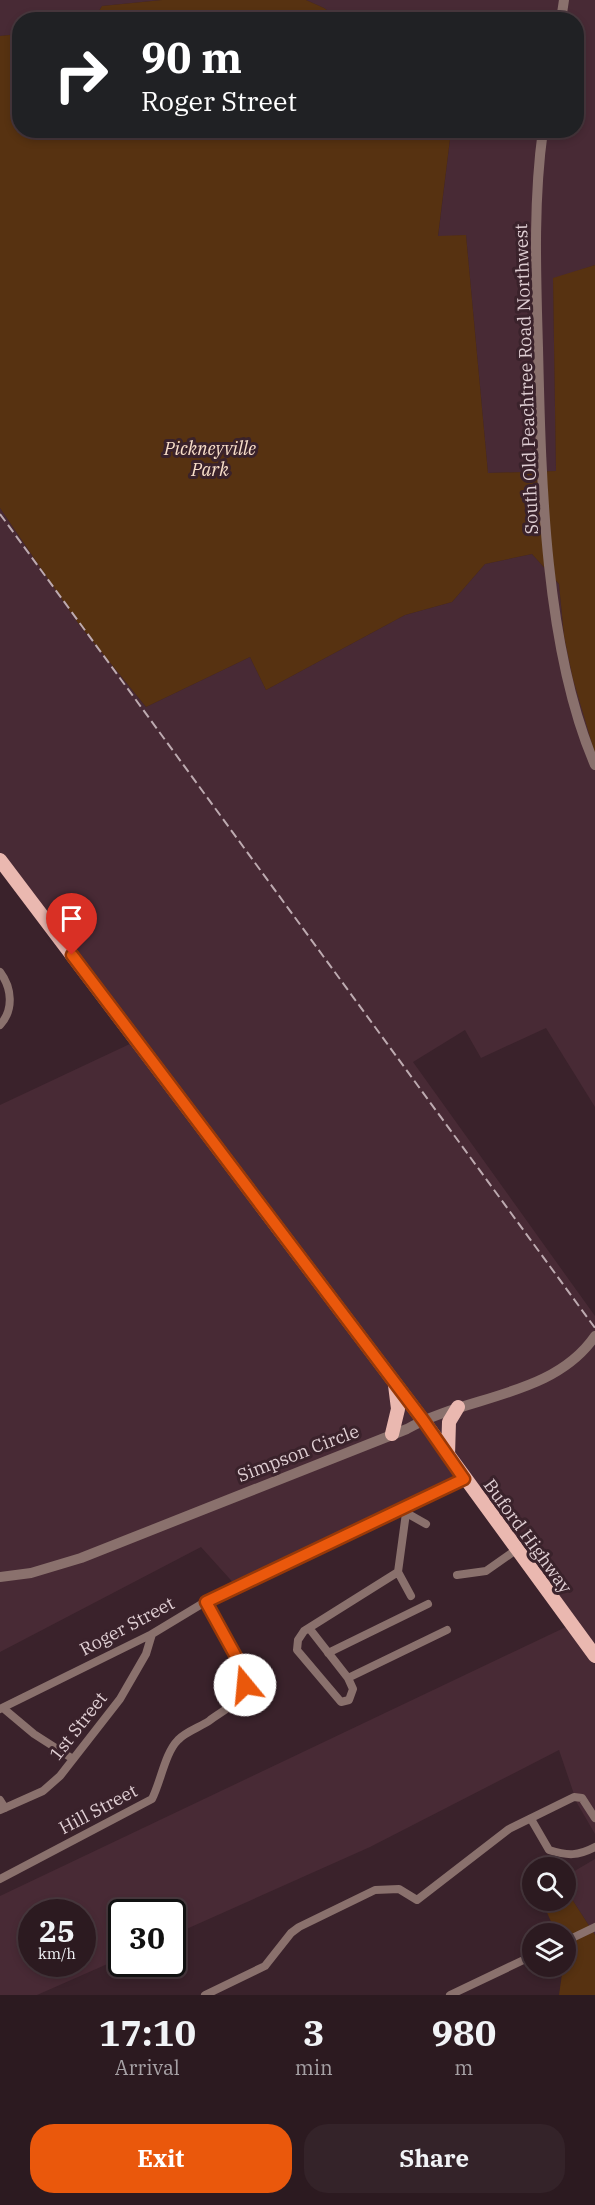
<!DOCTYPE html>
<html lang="en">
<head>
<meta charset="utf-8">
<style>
  body { margin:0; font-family:"IBM Plex Serif",serif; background:#342329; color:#f1f3f6; height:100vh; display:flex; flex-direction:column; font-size:22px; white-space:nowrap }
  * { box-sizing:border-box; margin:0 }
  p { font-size:20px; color:#a6a1a5 }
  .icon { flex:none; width:33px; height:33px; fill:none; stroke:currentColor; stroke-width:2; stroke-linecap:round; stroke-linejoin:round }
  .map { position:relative; height:1995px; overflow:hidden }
  .side { display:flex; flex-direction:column; background:#2c1a20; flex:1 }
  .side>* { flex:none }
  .banner { position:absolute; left:12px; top:12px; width:572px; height:126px; border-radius:24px; box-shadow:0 3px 9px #0003,0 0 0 2px #48383e; background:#202124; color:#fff; overflow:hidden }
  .fabs { position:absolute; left:522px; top:1857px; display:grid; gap:12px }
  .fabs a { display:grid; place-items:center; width:54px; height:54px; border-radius:50%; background:#2c1a20; box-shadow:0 3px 9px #0003,0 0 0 2px #48383e; font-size:30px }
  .speed { position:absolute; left:18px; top:1899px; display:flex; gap:12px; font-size:30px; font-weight:700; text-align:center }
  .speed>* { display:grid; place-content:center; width:78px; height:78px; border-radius:50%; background:#2c1a20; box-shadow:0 3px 9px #0003,0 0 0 2px #48383e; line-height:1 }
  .speed small { font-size:15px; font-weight:400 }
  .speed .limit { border:3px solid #111; border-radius:9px; background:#fff; color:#111 }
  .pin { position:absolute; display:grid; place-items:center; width:51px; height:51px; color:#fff; margin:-62px -26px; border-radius:50% 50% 50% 0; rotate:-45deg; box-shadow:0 0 6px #0007 }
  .pin .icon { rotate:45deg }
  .me { position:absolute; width:66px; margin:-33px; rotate:343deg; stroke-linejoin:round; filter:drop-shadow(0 0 4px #0008) }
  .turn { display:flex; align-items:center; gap:21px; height:126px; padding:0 30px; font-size:27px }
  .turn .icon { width:78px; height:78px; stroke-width:2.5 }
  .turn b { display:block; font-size:42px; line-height:51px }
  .eta { display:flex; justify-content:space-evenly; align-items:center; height:102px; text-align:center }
  .eta b { font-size:36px; font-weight:700; line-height:42px }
  .primary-button { display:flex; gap:12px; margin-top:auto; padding:12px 30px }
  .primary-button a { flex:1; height:69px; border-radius:24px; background:#ea580c; color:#fff; font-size:24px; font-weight:700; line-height:69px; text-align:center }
  .primary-button a+a { background:#342329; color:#f1f3f6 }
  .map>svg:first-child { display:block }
</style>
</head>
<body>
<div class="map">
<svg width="595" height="1995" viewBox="0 0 595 1995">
  <rect width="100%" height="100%" fill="#3a222b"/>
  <path fill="#482a35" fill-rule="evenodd" d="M 0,0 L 162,0 L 102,6 L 94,19 L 20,20 L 19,34 L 0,36 Z
    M 306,0 L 595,0 L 595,265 L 553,279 L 556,471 L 488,473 L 466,235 L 438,237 L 451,131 L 576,130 L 576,20 L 339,19 L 324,8 Z
    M 0,508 L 78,623 L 146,707 L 250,657 L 266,690 L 405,615 L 452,602 L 485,564 L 532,554 L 559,584 L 564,636 L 595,754 L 595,1107 L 546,1028 L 481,1058 L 465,1030 L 413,1062 L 595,1316 L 595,1834 L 577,1803 L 559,1750 L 370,1847 L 173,1935 L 172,1912 L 122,1912 L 121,1958 L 37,1995 L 0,1995 L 0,1896 L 568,1626 L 469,1479 L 238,1588 L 201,1547 L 0,1652 L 0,1105 L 134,1042 L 0,864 ZM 32,1912 L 82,1912 L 82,1964 L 32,1964 Z
    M 595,1859 L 595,1935 L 566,1890 L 566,1876 Z"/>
  <path fill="#573211" d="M 162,0 L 306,0 L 324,8 L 339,19 L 94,19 L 102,6 Z
    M 19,34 L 20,130 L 451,131 L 438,236 L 466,235 L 488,473 L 556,471 L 553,278 L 595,265 L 595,754 L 573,679 L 564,636 L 559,584 L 532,554 L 485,564 L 452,602 L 405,615 L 266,690 L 250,657 L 146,707 L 78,623 L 0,508 L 0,36 Z
    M 566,1890 L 595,1935 L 595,1995 L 559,1995 L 563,1967 L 566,1966 L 566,1934 L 556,1933 L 542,1901 L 566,1900 Z"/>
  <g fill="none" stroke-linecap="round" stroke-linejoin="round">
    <path stroke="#8a716d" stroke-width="8" d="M 0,972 C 12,988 14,1010 0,1025
      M 403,1511 L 426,1524
      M 398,1572 L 411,1596
      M 457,1575 L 486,1571 L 516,1550
      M 309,1628 L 348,1678 L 353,1689 L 349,1700 L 341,1702 L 297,1650 L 298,1640 L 304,1631 L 398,1572 L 406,1513
      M 328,1653 L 428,1604
      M 348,1678 L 447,1630
      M 3,1708 L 34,1734 L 73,1759
      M 0,1709 L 152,1634 L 205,1602 L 464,1479
      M 0,1800 L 5,1808
      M 0,1810 L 43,1791 L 60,1776 L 120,1699 L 146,1654 L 152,1634
      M 531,1819 L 549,1850 C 568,1856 578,1856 595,1847
      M 0,1879 L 152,1799 C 161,1781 165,1753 178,1740 C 185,1732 200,1727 209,1721 C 219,1713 236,1705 242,1694 C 254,1673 217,1622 205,1602
      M 566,1941 L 595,1927
      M 205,1995 L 265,1966 L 291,1933 L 299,1927 L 375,1890 L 399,1889 L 417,1900 L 509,1829 L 574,1797 L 582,1798 L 595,1818
      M 450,1995 L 532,1956"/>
    <path stroke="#8a716d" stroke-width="10" d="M 561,20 L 564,0
      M 543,130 C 533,202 536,276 538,348 C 541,476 544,647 595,765
      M 0,1577 L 31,1573 L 81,1558 L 407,1429 C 467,1395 553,1397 595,1336"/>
    <path stroke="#eab8b0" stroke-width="14" d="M 0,860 L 423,1420 L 595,1656
      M 392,1434 L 398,1409 L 395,1385
      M 448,1455 L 449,1422 L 458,1407"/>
    <path stroke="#bdaab0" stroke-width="2" stroke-dasharray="9 4.5" stroke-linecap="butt" d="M 0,514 L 595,1328"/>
  </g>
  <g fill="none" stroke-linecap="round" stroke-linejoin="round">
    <g stroke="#983908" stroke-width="15">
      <path id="route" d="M 72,955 L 423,1420 L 464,1479 L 206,1602 L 239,1662 L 245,1685"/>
    </g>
    <use href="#route" stroke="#ea580c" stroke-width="10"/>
  </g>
  <g text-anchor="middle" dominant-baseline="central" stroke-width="6" stroke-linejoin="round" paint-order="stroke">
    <g font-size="18" fill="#dfced3" stroke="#3a222b">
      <text transform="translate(526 379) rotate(-92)">South Old Peachtree Road Northwest</text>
      <text transform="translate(298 1453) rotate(-21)">Simpson Circle</text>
      <text transform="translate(528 1536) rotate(54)">Buford Highway</text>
      <text transform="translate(127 1626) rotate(-28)">Roger Street</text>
      <text transform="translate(78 1726) rotate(-52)">1st Street</text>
      <text transform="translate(98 1809) rotate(-28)">Hill Street</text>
    </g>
    <g font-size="18" font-style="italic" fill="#f9dfca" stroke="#3a222b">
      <text x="210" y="448">Pickneyville<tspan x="210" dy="21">Park</tspan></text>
    </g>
  </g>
</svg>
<div class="fabs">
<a><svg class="icon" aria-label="search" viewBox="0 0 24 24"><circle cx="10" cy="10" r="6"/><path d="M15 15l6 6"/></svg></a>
<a><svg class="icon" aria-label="layers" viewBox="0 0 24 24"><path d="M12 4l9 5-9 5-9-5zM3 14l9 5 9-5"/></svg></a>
</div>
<div class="speed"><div>25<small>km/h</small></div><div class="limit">30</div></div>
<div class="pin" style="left:72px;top:955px;background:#d93025"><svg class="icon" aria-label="arrive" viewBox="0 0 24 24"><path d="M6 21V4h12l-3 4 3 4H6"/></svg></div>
<svg class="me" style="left:245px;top:1685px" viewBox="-20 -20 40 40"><circle r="19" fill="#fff"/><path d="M0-13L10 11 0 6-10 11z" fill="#ea580c"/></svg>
<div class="banner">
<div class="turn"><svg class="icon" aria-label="right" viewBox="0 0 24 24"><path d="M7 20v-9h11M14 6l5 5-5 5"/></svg><div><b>90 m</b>Roger Street</div></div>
</div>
</div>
<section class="side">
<div class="eta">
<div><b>17:10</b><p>Arrival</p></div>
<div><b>3</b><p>min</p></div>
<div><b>980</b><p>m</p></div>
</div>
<div class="primary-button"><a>Exit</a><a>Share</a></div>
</section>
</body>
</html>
